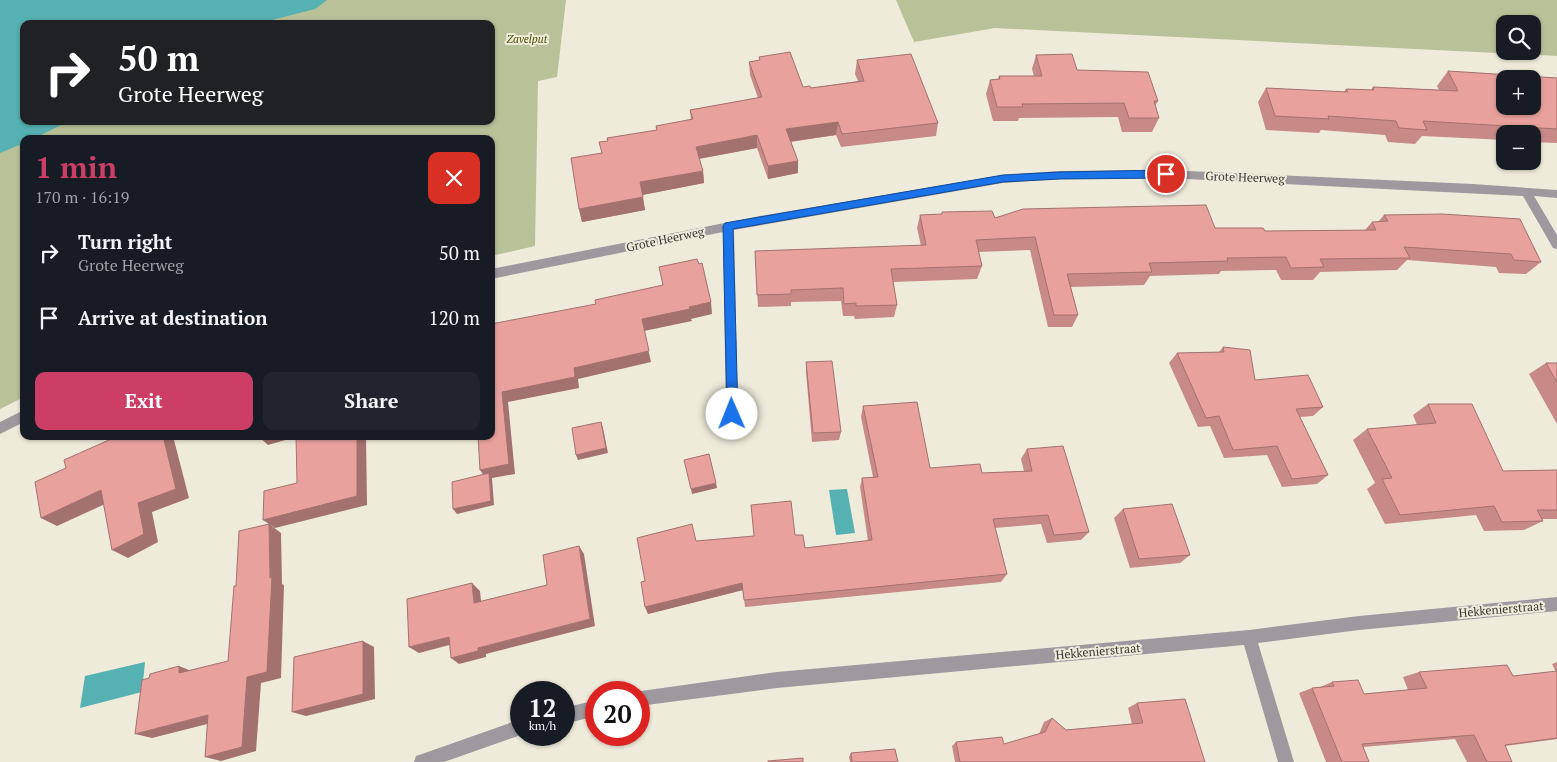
<!DOCTYPE html>
<html lang="en">
<head>
<meta charset="utf-8">
<style>
  body { margin:0; font-family:"PT Serif",serif; background:#20242c; color:#f1f3f6; height:100vh; display:flex; flex-direction:column; font-size:19px; white-space:nowrap }
  * { box-sizing:border-box; margin:0 }
  p { font-size:16px; color:#9ea1a6 }
  .icon { flex:none; width:28px; height:28px; fill:none; stroke:currentColor; stroke-width:2; stroke-linecap:round; stroke-linejoin:round }
  .map { position:relative; flex:1; overflow:hidden }
  .details { position:absolute; left:20px; top:135px; width:475px; height:305px; display:flex; flex-direction:column; background:#171b24; border-radius:10px; box-shadow:0 1px 4px #0004 }
  .details>* { flex:none }
  .top-card { position:absolute; left:20px; top:20px; width:475px; height:105px; border-radius:10px; box-shadow:0 1px 4px #0004; background:#202124; color:#fff; overflow:hidden }
  .buttons { position:absolute; left:1496px; top:15px; display:grid; gap:10px }
  .buttons a { display:grid; place-items:center; width:45px; height:45px; border-radius:10px; background:#171b24; box-shadow:0 1px 4px #0004; font-size:25px }
  .speed { position:absolute; left:510px; top:681px; display:flex; gap:10px; font-size:25px; font-weight:700; text-align:center }
  .speed>* { display:grid; place-content:center; width:65px; height:65px; border-radius:50%; background:#171b24; box-shadow:0 1px 4px #0004; line-height:1 }
  .speed small { font-size:12px; font-weight:400 }
  .speed .limit { border:8px solid #d22; background:#fff; color:#111 }
  .pin { position:absolute; display:grid; place-items:center; width:42px; height:42px; color:#fff; margin:-21px; border:2px solid #fff; border-radius:50%; box-shadow:0 1px 5px #0007 }
  .me { position:absolute; width:55px; margin:-28px; rotate:359deg; stroke-linejoin:round; filter:drop-shadow(0 0 4px #0008) }
  .turn { display:flex; align-items:center; gap:18px; height:105px; padding:0 15px; font-size:22px }
  .turn .icon { width:65px; height:65px; stroke-width:2.5 }
  .turn b { display:block; font-size:35px; line-height:42px }
  .round { display:grid; place-items:center; flex:none; width:52px; height:52px; border-radius:10px; background:#20242c }
  .head { display:flex; align-items:center; justify-content:space-between; height:85px; padding:0 15px }
  h1 { font-size:30px; font-weight:800; line-height:38px; color:#cd3e67 }
  .action { display:flex; gap:10px; margin-top:auto; padding:10px 15px }
  .action a { flex:1; height:58px; border-radius:10px; background:#cd3e67; color:#fff; font-size:20px; font-weight:800; line-height:58px; text-align:center }
  .action a+a { background:#20242c; color:#f1f3f6 }
  ul { padding:0; list-style:none }
  li { display:flex; align-items:center; gap:15px; height:65px; padding:0 15px }
  li div { flex:1 }
  li b { display:block; font-size:19px }
  li em { font-style:normal }
  .map>svg:first-child { display:block }
</style>
</head>
<body>
<div class="map">
<svg width="1557" height="762" viewBox="0 0 1557 762">
  <rect width="100%" height="100%" fill="#efebdb"/>
  <path fill="#b9c199" fill-rule="evenodd" d="M 0,0 L 566,0 L 557,77 L 538,81 L 535,246 L 491,256 L 491,139 L 24,139 L 24,397 L 0,409 ZM 24,24 L 491,24 L 491,121 L 24,121 Z
    M 896,0 L 1557,0 L 1557,56 L 995,28 L 914,42 ZM 1505,24 L 1532,24 L 1532,51 L 1505,51 Z"/>
  <path fill="#56b1b3" d="M 0,0 L 327,0 L 315,9 L 256,24 L 24,24 L 24,121 L 69,121 L 33,139 L 24,139 L 24,143 L 0,153 Z
    M 847,489 L 855,533 L 836,535 L 829,490 Z
    M 145,662 L 142,692 L 80,708 L 85,676 Z"/>
  <g fill="none" stroke-linecap="round" stroke-linejoin="round">
    <path fill="#9d999f" fill-rule="evenodd" d="M 1166,170 L 1473,184 L 1557,190 L 1557,198 L 1534,196 L 1557,235 L 1557,249 L 1553,248 L 1523,196 L 1166,178 L 1060,179 L 1003,183 L 734,230 L 738,414 L 737,418 L 732,420 L 727,418 L 726,414 L 723,232 L 491,279 L 491,269 L 760,216 L 1003,175 L 1060,171 Z
      M 24,410 L 24,422 L 0,434 L 0,422 Z
      M 1557,597 L 1557,611 L 1359,630 L 1258,643 L 1294,762 L 1278,762 L 1244,645 L 777,688 L 639,706 L 639,692 L 634,692 L 777,672 L 1249,630 L 1359,616 Z
      M 596,700 L 596,716 L 564,724 L 564,708 Z
      M 521,719 L 521,735 L 444,762 L 414,762 L 416,756 L 422,754 Z"/>
  </g>
  <path fill="#c88a87" d="M 1036,55 L 1158,101 L 1155,106 L 1159,118 L 1152,132 L 1122,132 L 1118,117 L 1019,118 L 1018,121 L 993,121 L 986,94 L 990,80 L 998,79 L 999,76 L 1034,76 L 1032,69 Z
    M 759,57 L 803,87 L 811,88 L 858,81 L 855,74 L 857,60 L 938,123 L 936,136 L 841,147 L 836,135 L 791,142 L 798,161 L 798,173 L 768,179 L 757,148 L 699,159 L 703,171 L 704,183 L 642,195 L 645,210 L 582,222 L 579,209 L 602,153 L 657,130 L 691,120 L 690,110 L 758,98 L 750,75 L 749,62 L 759,60 Z
    M 1448,71 L 1557,78 L 1557,143 L 1532,142 L 1532,134 L 1505,134 L 1505,140 L 1422,136 L 1415,144 L 1388,142 L 1385,135 L 1321,130 L 1319,133 L 1266,130 L 1258,102 L 1266,88 L 1344,92 L 1346,89 L 1371,90 L 1373,87 L 1439,90 L 1437,86 Z
    M 920,215 L 1265,231 L 1365,230 L 1372,222 L 1378,222 L 1384,215 L 1541,262 L 1526,274 L 1499,273 L 1496,267 L 1407,260 L 1397,270 L 1320,272 L 1313,280 L 1281,280 L 1276,270 L 1221,271 L 1219,274 L 1150,276 L 1144,285 L 1071,287 L 1078,315 L 1072,327 L 1048,327 L 1030,250 L 978,252 L 982,266 L 977,279 L 893,282 L 897,305 L 894,317 L 855,319 L 854,316 L 843,316 L 841,301 L 791,302 L 791,306 L 758,307 L 755,251 L 921,246 L 917,228 Z
    M 1223,347 L 1255,380 L 1323,407 L 1313,416 L 1300,417 L 1328,475 L 1317,484 L 1282,487 L 1267,455 L 1224,458 L 1210,426 L 1198,427 L 1169,363 L 1177,353 L 1219,352 Z
    M 806,362 L 841,432 L 839,440 L 812,442 L 806,372 Z
    M 1546,363 L 1557,363 L 1557,424 L 1529,374 Z
    M 1428,404 L 1503,471 L 1557,470 L 1557,519 L 1542,519 L 1543,521 L 1524,530 L 1484,531 L 1476,515 L 1385,524 L 1367,489 L 1375,483 L 1353,440 L 1367,429 L 1417,425 L 1413,415 Z
    M 863,406 L 930,468 L 982,473 L 1024,471 L 1021,459 L 1027,449 L 1089,532 L 1081,540 L 1047,543 L 1041,524 L 995,528 L 1007,574 L 1001,582 L 745,607 L 743,590 L 648,614 L 645,581 L 696,541 L 795,535 L 805,548 L 868,541 L 860,487 L 862,478 L 873,477 L 861,417 Z
    M 1123,509 L 1190,555 L 1180,563 L 1130,568 L 1114,518 Z
    M 1557,662 L 1557,739 L 1505,746 L 1512,762 L 1467,762 L 1455,739 L 1363,747 L 1369,762 L 1326,762 L 1299,693 L 1312,688 L 1318,688 L 1332,682 L 1364,694 L 1408,690 L 1403,677 L 1419,672 L 1513,676 L 1556,672 L 1552,664 Z
    M 1137,703 L 1205,762 L 955,762 L 952,746 L 956,742 L 1004,744 L 1039,734 L 1044,722 L 1052,718 L 1066,730 L 1132,724 L 1128,708 Z
    M 851,753 L 898,762 L 850,762 L 849,757 Z"/>
  <path fill="#a3716e" d="M 838,122 L 836,135 L 786,142 L 786,129 Z
    M 757,135 L 757,148 L 697,159 L 696,147 Z
    M 798,161 L 798,173 L 768,179 L 768,166 Z
    M 703,171 L 704,183 L 642,195 L 640,182 Z
    M 643,197 L 645,210 L 582,222 L 579,209 Z
    M 711,302 L 712,314 L 691,319 L 692,321 L 644,331 L 651,362 L 578,379 L 579,388 L 508,402 L 515,474 L 492,478 L 494,505 L 457,514 L 453,509 L 487,480 L 480,470 L 502,392 L 574,368 L 642,319 L 689,307 Z
    M 601,422 L 603,428 L 608,453 L 578,460 L 576,455 Z
    M 163,436 L 173,436 L 189,498 L 152,512 L 158,542 L 128,558 L 112,550 L 138,503 Z
    M 258,436 L 299,436 L 268,445 Z
    M 357,436 L 366,436 L 367,505 L 275,528 L 263,520 Z
    M 716,483 L 717,488 L 692,494 L 691,489 Z
    M 101,490 L 116,499 L 57,526 L 41,518 Z
    M 269,524 L 281,533 L 282,584 L 284,585 L 281,678 L 261,683 L 256,751 L 221,761 L 205,757 L 247,677 L 270,578 Z
    M 579,546 L 584,554 L 595,626 L 486,654 L 486,657 L 459,664 L 451,658 L 478,648 L 590,619 Z
    M 472,583 L 480,591 L 482,610 L 474,603 Z
    M 742,583 L 743,590 L 648,614 L 645,607 Z
    M 449,637 L 457,643 L 419,653 L 409,647 Z
    M 363,641 L 374,647 L 375,699 L 306,716 L 292,712 Z
    M 179,666 L 194,672 L 179,673 Z
    M 208,715 L 223,720 L 152,738 L 135,734 Z"/>
  <path fill="#e9a19d" stroke="#a3716e" fill-rule="evenodd" d="M 790,52 L 803,87 L 810,86 L 811,88 L 864,81 L 857,60 L 911,54 L 938,123 L 842,134 L 838,122 L 786,129 L 798,161 L 768,166 L 757,135 L 696,147 L 703,171 L 640,182 L 643,197 L 579,209 L 571,158 L 602,153 L 599,142 L 608,141 L 607,138 L 657,130 L 656,126 L 693,119 L 690,110 L 762,97 L 749,62 L 760,60 L 759,57 Z
    M 1072,54 L 1077,70 L 1148,72 L 1158,101 L 1154,101 L 1159,118 L 1129,118 L 1124,103 L 1022,104 L 1023,107 L 997,107 L 990,80 L 1000,79 L 999,76 L 1042,76 L 1036,55 Z
    M 1448,71 L 1557,78 L 1557,129 L 1423,121 L 1427,130 L 1399,128 L 1396,121 L 1328,116 L 1329,119 L 1275,116 L 1266,88 L 1348,92 L 1346,89 L 1374,90 L 1373,87 L 1458,91 ZM 1505,79 L 1532,79 L 1532,106 L 1505,106 Z
    M 1206,205 L 1215,228 L 1263,228 L 1265,231 L 1376,230 L 1372,222 L 1388,221 L 1384,215 L 1442,214 L 1520,219 L 1541,262 L 1514,260 L 1511,254 L 1404,247 L 1410,258 L 1320,259 L 1324,267 L 1291,268 L 1286,257 L 1227,258 L 1228,261 L 1149,263 L 1152,272 L 1067,274 L 1078,315 L 1054,315 L 1035,237 L 976,240 L 982,266 L 891,269 L 897,305 L 856,306 L 856,303 L 844,304 L 843,288 L 791,290 L 791,294 L 757,295 L 755,251 L 926,245 L 920,215 L 942,214 L 942,212 L 992,211 L 995,218 L 1023,209 Z
    M 697,259 L 699,264 L 702,263 L 711,302 L 689,307 L 690,309 L 642,319 L 649,351 L 574,368 L 575,377 L 502,392 L 509,464 L 480,470 L 478,436 L 491,436 L 491,324 L 596,304 L 595,300 L 663,285 L 659,267 Z
    M 1223,347 L 1250,350 L 1255,380 L 1308,375 L 1323,407 L 1296,409 L 1328,475 L 1292,479 L 1277,446 L 1233,450 L 1219,416 L 1206,418 L 1177,353 L 1224,352 Z
    M 832,361 L 841,432 L 813,433 L 806,362 Z
    M 1546,363 L 1557,363 L 1557,382 Z
    M 917,402 L 930,468 L 980,464 L 982,473 L 1032,471 L 1027,449 L 1063,446 L 1089,532 L 1054,535 L 1048,515 L 993,519 L 1007,574 L 744,600 L 742,583 L 645,607 L 641,582 L 645,581 L 637,538 L 692,524 L 696,541 L 754,536 L 751,505 L 791,501 L 795,535 L 803,535 L 805,548 L 872,540 L 862,478 L 878,477 L 863,406 Z
    M 1428,404 L 1472,404 L 1503,471 L 1557,470 L 1557,510 L 1537,510 L 1543,521 L 1502,522 L 1494,506 L 1400,515 L 1382,479 L 1392,478 L 1367,429 L 1436,423 Z
    M 601,422 L 606,448 L 576,455 L 572,428 Z
    M 118,436 L 163,436 L 176,489 L 138,503 L 144,534 L 112,550 L 101,490 L 41,518 L 35,482 L 66,468 L 64,460 Z
    M 296,436 L 357,436 L 357,496 L 263,520 L 264,491 L 297,483 Z
    M 709,454 L 716,483 L 691,489 L 684,460 Z
    M 489,473 L 491,501 L 453,509 L 452,482 Z
    M 1172,504 L 1190,555 L 1139,559 L 1123,509 Z
    M 269,524 L 270,578 L 272,577 L 267,672 L 247,677 L 242,747 L 205,757 L 208,715 L 135,734 L 142,680 L 149,678 L 150,674 L 179,666 L 179,673 L 228,661 L 234,586 L 236,586 L 239,531 Z
    M 579,546 L 590,619 L 478,648 L 478,651 L 451,658 L 449,637 L 409,647 L 407,599 L 472,583 L 474,603 L 547,585 L 543,555 Z
    M 363,641 L 363,694 L 292,712 L 294,657 Z
    M 1507,665 L 1513,676 L 1557,671 L 1557,738 L 1505,745 L 1512,762 L 1487,762 L 1474,735 L 1362,744 L 1369,762 L 1342,762 L 1312,688 L 1334,686 L 1332,682 L 1358,680 L 1364,694 L 1427,688 L 1419,672 Z
    M 1185,699 L 1205,762 L 960,762 L 956,742 L 1002,737 L 1004,744 L 1045,732 L 1052,718 L 1066,730 L 1143,723 L 1137,703 Z
    M 895,749 L 898,762 L 852,762 L 851,753 Z
    M 803,758 L 803,762 L 768,762 L 768,761 Z"/>
  <path fill="#1a73e8" stroke="#114b97" d="M 1166,170 L 1171,174 L 1166,178 L 1060,179 L 1003,182 L 733,229 L 738,414 L 736,418 L 728,418 L 727,414 L 723,226 L 725,223 L 1003,175 L 1060,172 Z"/>
  <g text-anchor="middle" dominant-baseline="central" stroke-width="4" stroke-linejoin="round" paint-order="stroke">
    <g font-size="11" font-style="italic" fill="#485102" stroke="#efebdb">
      <text x="527" y="39">Zavelput</text>
    </g>
    <g font-size="12" fill="#393731" stroke="#efebdb">
      <text transform="translate(1245 177) rotate(2)">Grote Heerweg</text>
      <text transform="translate(665 239) rotate(-12)">Grote Heerweg</text>
      <text transform="translate(1501 609) rotate(-5)">Hekkenierstraat</text>
      <text transform="translate(1098 651) rotate(-5)">Hekkenierstraat</text>
    </g>
  </g>
</svg>
<div class="buttons">
<a><svg class="icon" aria-label="search" viewBox="0 0 24 24"><circle cx="10" cy="10" r="6"/><path d="M15 15l6 6"/></svg></a>
<a>+</a>
<a>−</a>
</div>
<div class="speed"><div>12<small>km/h</small></div><div class="limit">20</div></div>
<div class="pin" style="left:1166px;top:174px;background:#d93025"><svg class="icon" aria-label="arrive" viewBox="0 0 24 24"><path d="M6 21V4h12l-3 4 3 4H6"/></svg></div>
<svg class="me" style="left:732px;top:414px" viewBox="-20 -20 40 40"><circle r="19" fill="#fff"/><path d="M0-13L10 11 0 6-10 11z" fill="#1a73e8"/></svg>
<div class="top-card">
<div class="turn"><svg class="icon" aria-label="right" viewBox="0 0 24 24"><path d="M7 20v-9h11M14 6l5 5-5 5"/></svg><div><b>50 m</b>Grote Heerweg</div></div>
</div>
<section class="details">
<div class="head"><div><h1>1 min</h1><p>170 m · 16:19</p></div><a class="round" style="background:#d93025;color:#fff"><svg class="icon" aria-label="close" viewBox="0 0 24 24"><path d="M6 6l12 12M18 6L6 18"/></svg></a></div>
<ul>
<li><svg class="icon" aria-label="right" viewBox="0 0 24 24"><path d="M7 20v-9h11M14 6l5 5-5 5"/></svg><div><b>Turn right</b><p>Grote Heerweg</p></div><em>50 m</em></li>
<li><svg class="icon" aria-label="arrive" viewBox="0 0 24 24"><path d="M6 21V4h12l-3 4 3 4H6"/></svg><div><b>Arrive at destination</b></div><em>120 m</em></li>
</ul>
<div class="action"><a>Exit</a><a>Share</a></div>
</section>
</div>
</body>
</html>
